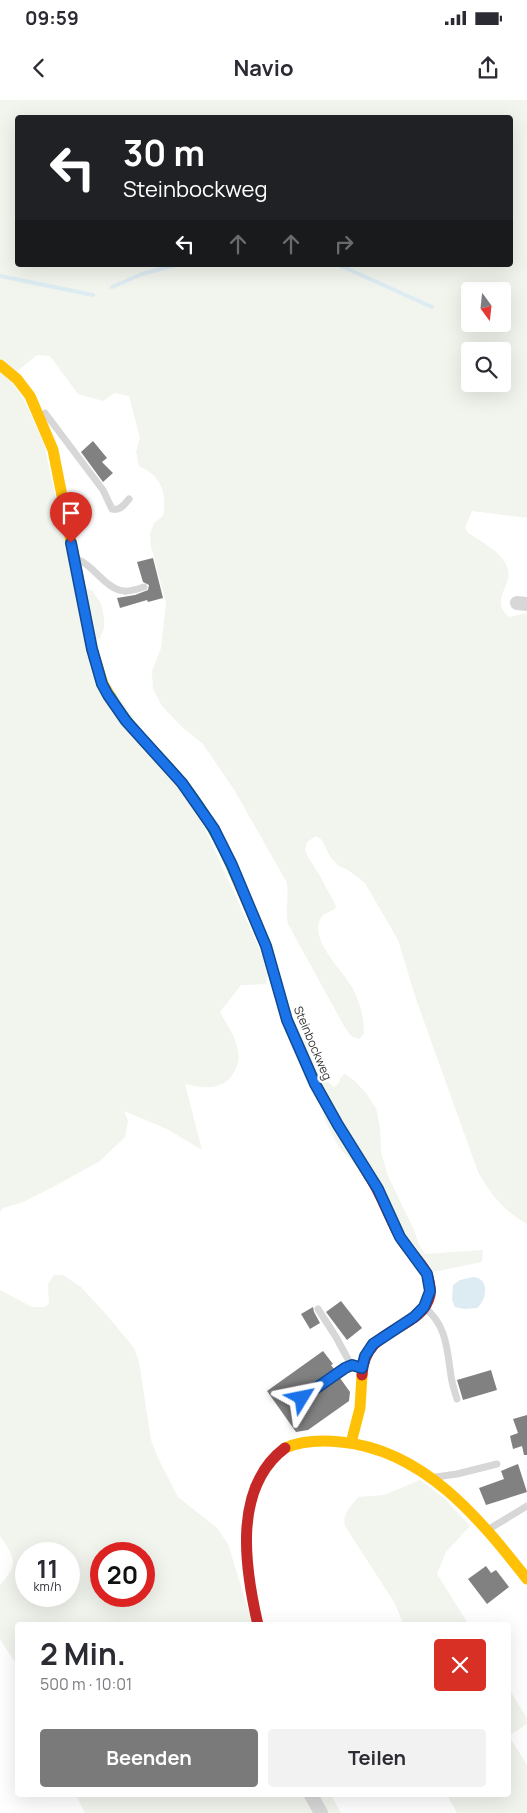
<!DOCTYPE html>
<html lang="de">
<head>
<meta charset="utf-8">
<style>
  body { margin:0; font-family:Manrope,sans-serif; background:#f2f2f3; color:#2b2b33; height:100vh; display:flex; flex-direction:column; font-size:19px; white-space:nowrap }
  * { box-sizing:border-box; margin:0 }
  p { font-size:16px; color:#7c7c81 }
  .icon { flex:none; width:28px; height:28px; fill:none; stroke:currentColor; stroke-width:2; stroke-linecap:round; stroke-linejoin:round }
  .map { position:relative; flex:1; overflow:hidden }
  .side { position:absolute; left:15px; top:1522px; width:496px; height:175px; display:flex; flex-direction:column; background:#fff; border-radius:5px; box-shadow:0 5px 20px #0002 }
  .side>* { flex:none }
  .banner { position:absolute; left:15px; top:15px; width:498px; height:152px; border-radius:5px; box-shadow:0 5px 20px #0002; background:#202124; color:#fff; overflow:hidden }
  .needle { width:32px; rotate:165deg }
  .fabs { position:absolute; left:461px; top:182px; display:grid; gap:10px }
  .fabs a { display:grid; place-items:center; width:50px; height:50px; border-radius:5px; background:#fff; box-shadow:0 5px 20px #0002; font-size:25px }
  .speed { position:absolute; left:15px; top:1442px; display:flex; gap:10px; font-size:25px; font-weight:700; text-align:center }
  .speed>* { display:grid; place-content:center; width:65px; height:65px; border-radius:50%; background:#fff; box-shadow:0 5px 20px #0002; line-height:1 }
  .speed small { font-size:12px; font-weight:400 }
  .speed .limit { border:8px solid #d22; background:#fff; color:#111 }
  .pin { position:absolute; display:grid; place-items:center; width:42px; height:42px; color:#fff; margin:-51px -21px; border-radius:50% 50% 50% 0; rotate:-45deg; box-shadow:0 0 5px #0007 }
  .pin .icon { rotate:45deg }
  .me { position:absolute; width:55px; margin:-28px; rotate:55deg; stroke-linejoin:round; filter:drop-shadow(0 0 4px #0008) }
  .turn { display:flex; align-items:center; gap:18px; height:105px; padding:0 25px; font-size:22px }
  .turn .icon { width:65px; height:65px; stroke-width:2.5 }
  .turn b { display:block; font-size:35px; line-height:42px }
  .lanes { display:flex; align-items:center; height:48px; padding:0 25px; background:#0003; justify-content:center; gap:25px; direction:ltr }
  .lanes .off { opacity:.35 }
  .round { display:grid; place-items:center; flex:none; width:52px; height:52px; border-radius:5px; background:#f2f2f3 }
  .headline { display:flex; align-items:center; justify-content:space-between; height:85px; padding:0 25px }
  h1 { font-size:30px; font-weight:700; line-height:38px }
  .cta { display:flex; gap:10px; margin-top:auto; padding:10px 25px }
  .cta a { flex:1; height:58px; border-radius:5px; background:#7a7a7a; color:#fff; font-size:20px; font-weight:700; line-height:58px; text-align:center }
  .cta a+a { background:#f2f2f3; color:#2b2b33 }
  .status { display:flex; justify-content:space-between; align-items:center; height:35px; padding:0 25px; background:#fff; direction:ltr }
  .status svg { height:14px; fill:currentColor }
  header { display:flex; justify-content:space-between; align-items:center; height:65px; padding:0 25px; background:#fff; font-size:22px; font-weight:700 }
  .map>svg:first-child { display:block }
</style>
</head>
<body>
<div class="status"><b>09:59</b><svg viewBox="0 0 49 12"><path d="M0 12V9h3v3zM5 12V6h3v6zM10 12V3h3v9zM15 12V0h3v12zM26 1h20v11H26zM47 4h2v5h-2z"/></svg></div>
<header><svg class="icon" aria-label="back" viewBox="0 0 24 24"><path d="M15 5l-7 7 7 7"/></svg>Navio<svg class="icon" aria-label="share" viewBox="0 0 24 24"><path d="M12 15V3M7 8l5-5 5 5M5 13v7h14v-7"/></svg></header>
<div class="map">
<svg width="527" height="1713" viewBox="0 0 527 1713">
  <rect width="100%" height="100%" fill="#fff"/>
  <path fill="#f1f5ed" fill-rule="evenodd" d="M 0,0 L 527,0 L 527,418 L 472,411 L 465,428 L 467,432 C 481,442 503,452 508,469 C 513,485 489,500 509,517 L 527,513 L 527,1124 C 503,1110 492,1096 478,1072 L 416,899 L 398,840 L 365,783 L 348,770 L 339,766 L 331,758 L 321,739 L 316,736 L 307,742 L 305,750 L 308,757 L 320,776 L 336,806 L 335,809 C 329,812 322,814 320,820 C 310,840 342,870 352,887 C 360,902 364,917 364,934 L 359,939 L 351,936 L 344,926 L 288,824 C 285,808 289,799 287,783 L 235,691 L 203,644 L 181,626 L 162,606 L 153,589 L 152,571 L 161,548 L 166,503 L 151,446 L 150,434 L 154,423 L 163,416 C 167,392 162,377 139,366 L 136,352 L 140,338 L 129,296 L 115,293 L 103,301 L 78,294 L 50,256 L 37,255 L 9,278 L 23,298 L 44,344 L 74,483 L 93,491 L 101,504 L 104,517 L 104,528 L 100,538 L 85,547 L 197,711 L 269,870 L 266,884 L 241,885 L 220,912 C 232,934 250,956 229,979 C 223,985 213,988 204,987 C 198,987 191,985 185,984 L 202,1050 L 167,1029 L 124,1011 L 128,1021 L 125,1037 L 100,1061 L 53,1087 L 21,1103 L 3,1108 L 0,1112 ZM 18,18 L 510,18 L 510,165 L 18,165 ZM 470,191 L 502,191 L 502,224 L 470,224 ZM 470,251 L 502,251 L 502,284 L 470,284 Z
    M 299,926 L 306,930 L 329,983 L 334,987 L 339,983 L 341,977 L 345,974 L 355,981 L 366,993 L 376,1008 L 380,1027 L 381,1052 L 388,1076 L 414,1130 L 419,1145 L 425,1154 L 483,1150 L 482,1162 L 433,1172 L 358,1068 L 338,1046 L 325,1020 Z
    M 54,1175 L 63,1175 L 81,1187 L 105,1213 L 134,1248 L 139,1262 L 151,1340 L 158,1358 L 178,1397 L 217,1428 L 228,1444 L 253,1525 L 18,1525 L 17,1565 L 1,1541 L 0,1538 L 0,1485 C 19,1465 15,1457 0,1436 L 0,1190 L 32,1207 L 45,1207 L 49,1203 L 48,1184 ZM 26,1454 L 69,1454 L 69,1496 L 26,1496 ZM 101,1454 L 144,1454 L 144,1496 L 101,1496 Z
    M 420,1380 L 445,1399 L 470,1426 L 446,1452 L 437,1474 L 469,1525 L 404,1525 L 394,1502 L 345,1426 C 342,1414 351,1406 358,1397 L 384,1395 Z
    M 509,1589 L 527,1618 L 527,1624 L 509,1636 L 527,1665 L 527,1713 L 457,1713 L 447,1695 L 509,1695 Z
    M 76,1695 L 331,1695 L 341,1713 L 85,1713 Z"/>
  <path fill="#ddebf3" d="M 473,1177 C 490,1178 487,1200 477,1208 L 464,1209 L 455,1207 L 452,1200 L 453,1185 L 460,1180 Z"/>
  <g fill="none" stroke-linecap="round" stroke-linejoin="round">
    <path stroke="#ddebf3" stroke-width="4" d="M 339,165 L 432,207
      M 0,176 L 93,195
      M 112,187 L 142,174 L 175,165"/>
  </g>
  <path fill="#818181" d="M 93,341 L 107,358 L 102,362 L 113,373 L 103,382 L 81,352 Z
    M 153,458 L 163,498 L 148,502 L 147,500 L 120,508 L 117,498 L 135,495 L 148,490 L 149,485 L 143,482 L 137,462 Z
    M 341,1201 L 362,1228 L 347,1240 L 326,1212 Z
    M 313,1207 L 314,1212 L 320,1223 L 310,1229 L 301,1214 Z
    M 323,1251 L 333,1264 L 331,1265 L 334,1269 L 299,1294 L 297,1296 L 297,1301 L 300,1303 L 305,1302 L 340,1278 L 350,1292 L 349,1301 L 308,1330 L 296,1332 L 267,1291 Z
    M 491,1270 L 497,1290 L 463,1300 L 457,1280 Z
    M 527,1315 L 527,1355 L 524,1355 L 522,1346 L 513,1349 L 510,1336 L 518,1333 L 513,1319 Z
    M 518,1364 L 527,1392 L 486,1405 L 479,1388 L 504,1379 L 501,1371 Z
    M 486,1466 L 491,1473 L 496,1470 L 509,1487 L 487,1504 L 468,1479 Z"/>
  <g fill="none" stroke-linecap="round" stroke-linejoin="round">
    <path stroke="#d7d7d7" stroke-width="7" d="M 45,313 L 103,390 L 112,409 C 120,411 124,405 129,399
      M 77,459 C 94,465 105,489 124,491 C 130,492 138,489 144,487
      M 424,1207 C 447,1225 447,1250 451,1276 C 452,1284 455,1292 457,1299
      M 318,1209 L 336,1237 L 350,1263 L 352,1265 L 360,1267
      M 302,1298 L 342,1270 L 352,1265
      M 436,1377 L 457,1374 L 497,1364
      M 489,1429 L 527,1406"/>
    <path stroke="#d7d7d7" stroke-width="14" d="M 517,503 L 527,504
      M 311,1695 L 321,1713"/>
    <path stroke="#4caf50" stroke-width="11" d="M 110,596 C 128,629 158,653 181,682 C 205,711 223,745 237,779"/>
    <path stroke="#ffc107" stroke-width="11" d="M 0,265 L 17,279 L 30,296 L 53,350 L 92,549 L 103,584 L 110,596
      M 237,779 L 266,846 L 287,920 L 315,983 L 338,1025 L 368,1074
      M 351,1343 L 360,1308 L 362,1275
      M 285,1348 C 303,1340 322,1340 341,1342 C 424,1350 479,1418 527,1479"/>
    <path stroke="#c62828" stroke-width="11" d="M 362,1275 C 364,1225 422,1232 430,1195 C 431,1189 429,1178 426,1172 C 419,1159 406,1149 399,1135 C 388,1115 381,1093 368,1074
      M 258,1525 C 245,1469 232,1388 285,1348"/>
  </g>
  <g fill="none" stroke-linecap="round" stroke-linejoin="round">
    <g stroke="#114b97" stroke-width="12">
      <path id="route" d="M 71,443 L 92,549 L 102,584 L 108,595 L 126,621 L 182,683 L 214,729 L 232,765 L 266,846 L 287,920 L 315,984 L 338,1025 L 378,1089 L 400,1137 L 427,1174 L 430,1191 L 424,1207 L 414,1217 L 373,1244 L 365,1256 L 362,1268 L 352,1265 L 345,1268 L 302,1298"/>
    </g>
    <use href="#route" stroke="#1a73e8" stroke-width="9"/>
  </g>
  <g text-anchor="middle" dominant-baseline="central" stroke-width="5" stroke-linejoin="round" paint-order="stroke">
    <g font-size="12" fill="#333" stroke="#fff">
      <text transform="translate(313 943) rotate(67)">Steinbockweg</text>
    </g>
  </g>
</svg>
<div class="fabs">
<a><svg class="needle" viewBox="-14 -14 28 28"><path d="M0-13l5 13h-10z" fill="#e53935"/><path d="M0 13l5-13h-10z" fill="#7c7c81"/></svg></a>
<a><svg class="icon" aria-label="search" viewBox="0 0 24 24"><circle cx="10" cy="10" r="6"/><path d="M15 15l6 6"/></svg></a>
</div>
<div class="speed"><div>11<small>km/h</small></div><div class="limit">20</div></div>
<div class="pin" style="left:71px;top:443px;background:#d93025"><svg class="icon" aria-label="arrive" viewBox="0 0 24 24"><path d="M6 21V4h12l-3 4 3 4H6"/></svg></div>
<svg class="me" style="left:302px;top:1298px" viewBox="-20 -20 40 40"><path d="M0-17L14 15 0 8-14 15z" fill="#1a73e8" stroke="#fff" stroke-width="4"/></svg>
<div class="banner">
<div class="turn"><svg class="icon" aria-label="left" viewBox="0 0 24 24"><path d="M17 20v-9H6M10 6l-5 5 5 5"/></svg><div><b>30 m</b>Steinbockweg</div></div>
<div class="lanes"><svg class="icon" aria-label="left" viewBox="0 0 24 24"><path d="M17 20v-9H6M10 6l-5 5 5 5"/></svg><svg class="icon off" aria-label="ahead" viewBox="0 0 24 24"><path d="M12 20V5M6 11l6-6 6 6"/></svg><svg class="icon off" aria-label="ahead" viewBox="0 0 24 24"><path d="M12 20V5M6 11l6-6 6 6"/></svg><svg class="icon off" aria-label="right" viewBox="0 0 24 24"><path d="M7 20v-9h11M14 6l5 5-5 5"/></svg></div>
</div>
<section class="side">
<div class="headline"><div><h1>2 Min.</h1><p>500 m · 10:01</p></div><a class="round" style="background:#d93025;color:#fff"><svg class="icon" aria-label="close" viewBox="0 0 24 24"><path d="M6 6l12 12M18 6L6 18"/></svg></a></div>
<div class="cta"><a>Beenden</a><a>Teilen</a></div>
</section>
</div>
</body>
</html>
